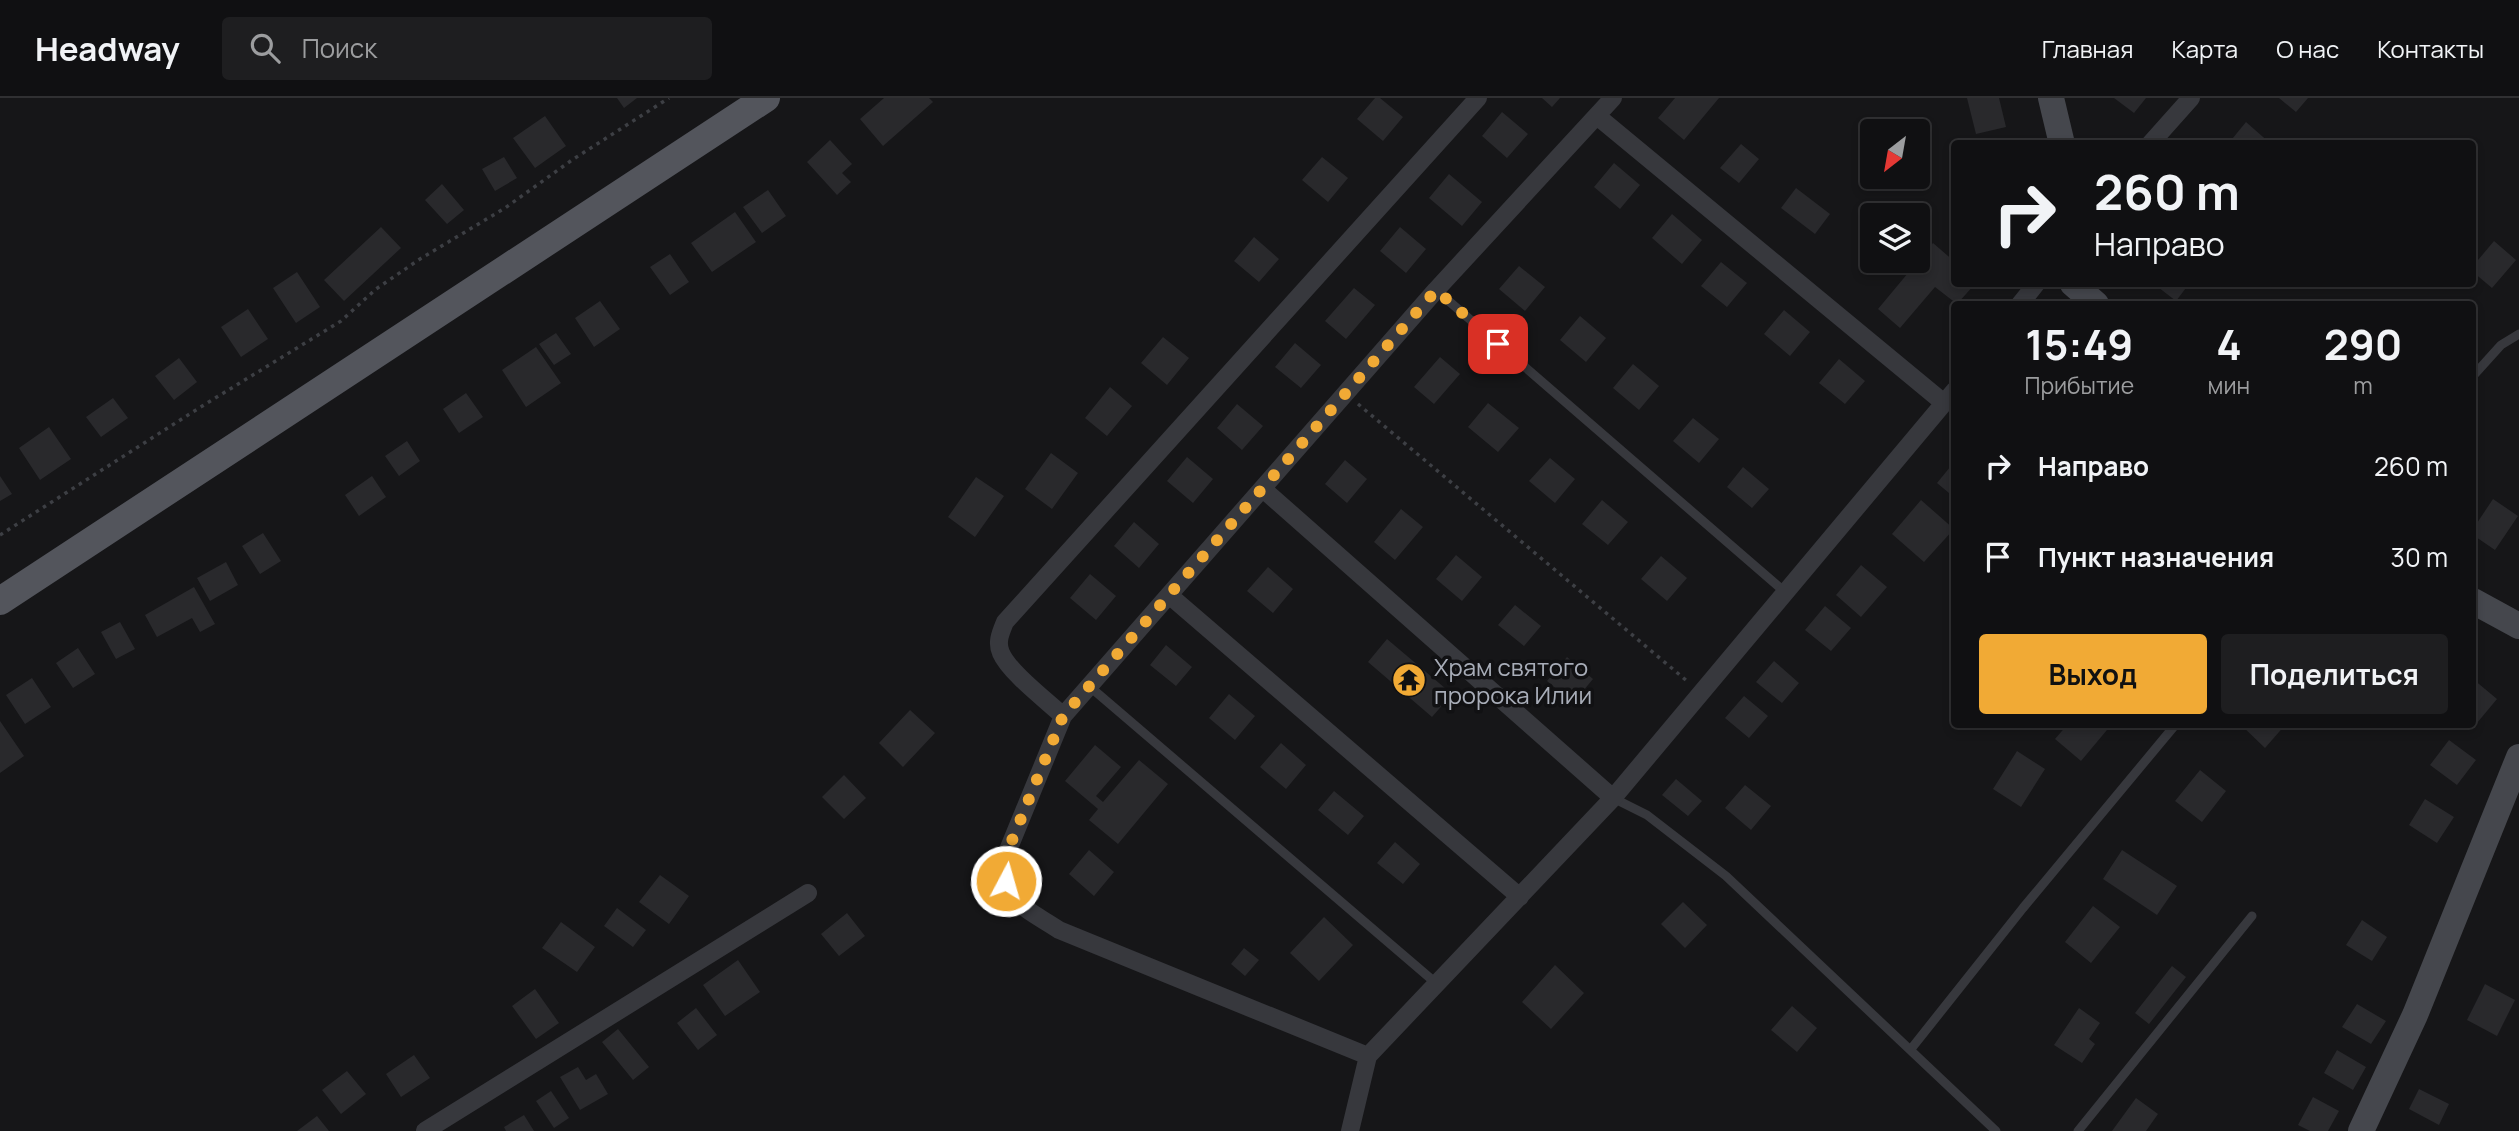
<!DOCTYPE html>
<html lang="ru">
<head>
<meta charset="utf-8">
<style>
  body { margin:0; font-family:Manrope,sans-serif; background:#1e1e20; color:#f1f3f6; height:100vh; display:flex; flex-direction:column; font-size:26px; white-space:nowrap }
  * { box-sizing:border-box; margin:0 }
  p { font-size:23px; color:#9c9d9f }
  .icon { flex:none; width:38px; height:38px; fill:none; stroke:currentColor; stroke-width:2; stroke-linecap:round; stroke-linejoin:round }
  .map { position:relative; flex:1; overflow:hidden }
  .sheet { position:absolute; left:1951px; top:203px; width:525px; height:427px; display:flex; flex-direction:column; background:#101012; border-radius:7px; box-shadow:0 4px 10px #0003,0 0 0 2px #303032 }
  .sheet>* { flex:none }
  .top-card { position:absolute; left:1951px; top:42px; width:525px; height:147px; border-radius:7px; box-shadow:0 4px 10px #0003,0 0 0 2px #303032; background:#101012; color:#f1f3f6; overflow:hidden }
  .needle { width:46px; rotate:211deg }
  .controls { position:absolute; left:1860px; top:21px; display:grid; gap:14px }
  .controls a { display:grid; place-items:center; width:70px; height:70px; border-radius:7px; background:#101012; box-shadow:0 4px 10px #0003,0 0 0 2px #303032; font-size:35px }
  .pin { position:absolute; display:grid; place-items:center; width:60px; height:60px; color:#fff; margin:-30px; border-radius:14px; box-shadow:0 4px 10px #0006 }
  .me { position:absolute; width:77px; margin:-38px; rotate:6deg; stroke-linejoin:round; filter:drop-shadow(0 0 5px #0008) }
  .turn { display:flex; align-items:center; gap:24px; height:147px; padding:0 28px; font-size:32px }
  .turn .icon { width:91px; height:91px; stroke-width:2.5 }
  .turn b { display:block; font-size:49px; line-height:60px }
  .eta { display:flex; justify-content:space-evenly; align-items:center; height:119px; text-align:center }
  .eta b { font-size:42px; font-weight:700; line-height:49px }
  .button { display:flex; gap:14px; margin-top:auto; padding:14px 28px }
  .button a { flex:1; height:80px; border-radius:7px; background:#f1aa35; color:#111; font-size:28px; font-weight:700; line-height:80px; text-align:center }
  .button a+a { background:#1e1e20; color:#f1f3f6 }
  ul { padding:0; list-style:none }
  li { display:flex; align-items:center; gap:21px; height:91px; padding:0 28px }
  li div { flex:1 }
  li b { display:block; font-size:26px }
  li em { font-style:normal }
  header { display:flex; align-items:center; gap:42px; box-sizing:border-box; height:98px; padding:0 35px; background:#101012; border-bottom:2px solid #303032 }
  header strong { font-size:33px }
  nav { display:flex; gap:38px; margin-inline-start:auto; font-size:24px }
  .search { width:490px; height:63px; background:#1e1e20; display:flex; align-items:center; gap:18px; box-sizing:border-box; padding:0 24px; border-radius:7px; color:#9c9d9f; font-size:26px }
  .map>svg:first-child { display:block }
</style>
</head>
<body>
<header>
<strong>Headway</strong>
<div class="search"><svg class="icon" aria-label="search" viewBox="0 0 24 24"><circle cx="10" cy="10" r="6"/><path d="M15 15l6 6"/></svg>Поиск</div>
<nav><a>Главная</a><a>Карта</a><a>О нас</a><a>Контакты</a></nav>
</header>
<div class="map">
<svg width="2519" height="1033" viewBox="0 0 2519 1033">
  <rect width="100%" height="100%" fill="#161618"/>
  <path fill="#29292c" d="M 617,0 L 637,0 L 624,10 Z
    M 884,0 L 929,0 L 933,4 L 883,48 L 860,21 Z
    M 1375,0 L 1380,0 L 1403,19 L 1383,43 L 1357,21 Z
    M 1542,0 L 1560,0 L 1552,9 Z
    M 1675,0 L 1719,0 L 1684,42 L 1658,20 Z
    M 1967,0 L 1999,0 L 2006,29 L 1976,36 Z
    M 2114,0 L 2146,0 L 2134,15 Z
    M 2279,0 L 2308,0 L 2296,14 Z
    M 1502,14 L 1528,36 L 1507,60 L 1482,38 Z
    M 545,18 L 566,48 L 535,70 L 513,40 Z
    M 2246,24 L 2271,46 L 2228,46 Z
    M 830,42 L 852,66 L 842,75 L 851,84 L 837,97 L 807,64 Z
    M 1741,46 L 1759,61 L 1739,85 L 1720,70 Z
    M 504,59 L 517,80 L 495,93 L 482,71 Z
    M 1322,59 L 1348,80 L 1328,104 L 1302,82 Z
    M 1614,65 L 1640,87 L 1620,111 L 1594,89 Z
    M 1449,76 L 1482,104 L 1462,128 L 1429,100 Z
    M 442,86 L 464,112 L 447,126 L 425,102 Z
    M 1796,90 L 1830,116 L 1815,136 L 1781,110 Z
    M 768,92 L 786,118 L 762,135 L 743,109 Z
    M 735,114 L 756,144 L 712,174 L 691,145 Z
    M 1672,116 L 1702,142 L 1682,166 L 1652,140 Z
    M 381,129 L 401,150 L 344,203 L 324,182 Z
    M 1400,129 L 1426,151 L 1406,175 L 1380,153 Z
    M 1254,139 L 1279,161 L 1259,184 L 1234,163 Z
    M 2494,143 L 2516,162 L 2492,190 L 2473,174 L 2473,168 Z
    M 1933,145 L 1955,164 L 1955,186 L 1975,186 L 1957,206 L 1935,189 L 1900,230 L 1878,211 Z
    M 670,156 L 689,184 L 670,197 L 650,169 Z
    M 1721,164 L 1747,185 L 1727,209 L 1701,188 Z
    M 1519,168 L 1545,189 L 1525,213 L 1499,191 Z
    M 297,174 L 320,209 L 296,225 L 273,190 Z
    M 2154,186 L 2189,186 L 2176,203 Z
    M 1354,190 L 1375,207 L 1346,241 L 1325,223 Z
    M 600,203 L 620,231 L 594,249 L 575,220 Z
    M 248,211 L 268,241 L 241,259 L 221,229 Z
    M 1784,212 L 1810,234 L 1790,258 L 1764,236 Z
    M 1580,218 L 1606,240 L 1586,264 L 1560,242 Z
    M 556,235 L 571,256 L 554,267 L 539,246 Z
    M 1163,239 L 1189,260 L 1167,287 L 1141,265 Z
    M 1295,245 L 1321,267 L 1301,290 L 1275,269 Z
    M 536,249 L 561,285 L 526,309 L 502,272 Z
    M 1440,259 L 1460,276 L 1434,306 L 1414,289 Z
    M 179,260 L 197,284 L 174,302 L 155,278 Z
    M 1839,261 L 1865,283 L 1845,306 L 1819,285 Z
    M 1633,266 L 1659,288 L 1639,312 L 1613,290 Z
    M 1110,289 L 1132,308 L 1107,338 L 1085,320 Z
    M 466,295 L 483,319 L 459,335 L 443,311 Z
    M 113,300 L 128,320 L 101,339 L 86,319 Z
    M 1488,305 L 1519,330 L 1498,354 L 1468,329 Z
    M 1237,306 L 1263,328 L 1242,352 L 1217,330 Z
    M 1693,320 L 1719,341 L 1699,365 L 1673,343 Z
    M 49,329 L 71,361 L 40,382 L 19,350 Z
    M 407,343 L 420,363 L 399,378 L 385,358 Z
    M 1051,355 L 1078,375 L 1052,411 L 1025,391 Z
    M 1187,359 L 1213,381 L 1193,405 L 1167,383 Z
    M 1550,360 L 1575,381 L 1555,405 L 1529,383 Z
    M 1345,362 L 1367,381 L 1347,405 L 1325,386 Z
    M 1955,363 L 1955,400 L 1937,385 Z
    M 1743,369 L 1769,391 L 1752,410 L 1727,389 Z
    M 0,378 L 12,396 L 0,403 Z
    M 372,378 L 386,399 L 359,418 L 345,397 Z
    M 976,379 L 1004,398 L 975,439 L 948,419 Z
    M 2493,401 L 2518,418 L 2495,452 L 2473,437 L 2473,431 Z
    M 1602,402 L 1628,424 L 1608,447 L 1582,426 Z
    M 1921,402 L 1954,431 L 1924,464 L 1892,436 Z
    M 1401,411 L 1423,429 L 1395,462 L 1374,444 Z
    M 1134,424 L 1159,446 L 1139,470 L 1114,448 Z
    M 263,435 L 281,463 L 260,476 L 242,448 Z
    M 1456,457 L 1482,479 L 1462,503 L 1436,481 Z
    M 1661,458 L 1687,480 L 1667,503 L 1641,481 Z
    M 226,464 L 238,487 L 210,503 L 197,480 Z
    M 1861,467 L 1887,489 L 1861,519 L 1836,497 Z
    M 1268,469 L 1293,491 L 1273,515 L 1247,493 Z
    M 1090,476 L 1116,498 L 1096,522 L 1070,500 Z
    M 194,489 L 215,526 L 200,534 L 192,520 L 157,539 L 145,517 Z
    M 1515,507 L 1541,528 L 1524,548 L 1498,527 Z
    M 1825,508 L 1851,530 L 1831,553 L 1805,532 Z
    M 120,524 L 135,551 L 116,561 L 101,534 Z
    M 1387,541 L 1452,596 L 1432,619 L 1368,564 Z
    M 1166,547 L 1192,569 L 1176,588 L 1150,567 Z
    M 78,550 L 95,576 L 73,590 L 56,565 Z
    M 1567,559 L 1593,581 L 1573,605 L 1547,583 Z
    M 1774,563 L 1799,585 L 1782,605 L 1756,584 Z
    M 32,580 L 51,609 L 25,626 L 6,597 Z
    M 2473,581 L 2497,601 L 2477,625 L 2473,621 Z
    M 1229,596 L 1255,618 L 1235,642 L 1209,620 Z
    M 1744,598 L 1768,618 L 1749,640 L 1725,620 Z
    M 910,612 L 935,635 L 903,669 L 879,645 Z
    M 0,623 L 24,658 L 0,675 Z
    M 2068,626 L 2112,626 L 2081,663 L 2055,641 Z
    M 2240,626 L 2286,626 L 2265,650 Z
    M 2449,642 L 2476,662 L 2457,687 L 2430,667 Z
    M 1281,645 L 1306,667 L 1286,691 L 1260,669 Z
    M 1095,647 L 1121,669 L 1096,698 L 1103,704 L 1139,662 L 1168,686 L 1118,746 L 1089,722 L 1098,711 L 1065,683 Z
    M 2017,653 L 2045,671 L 2021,709 L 1993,691 Z
    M 2200,672 L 2226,693 L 2202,724 L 2175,703 Z
    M 844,677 L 866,700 L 844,721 L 822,699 Z
    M 1676,681 L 1702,703 L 1688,718 L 1662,697 Z
    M 1745,687 L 1771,708 L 1751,732 L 1725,710 Z
    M 1334,693 L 1364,718 L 1348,737 L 1318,712 Z
    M 2425,701 L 2454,719 L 2437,745 L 2409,727 Z
    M 1395,744 L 1420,766 L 1403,786 L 1377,765 Z
    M 1089,752 L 1114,774 L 1094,798 L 1069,776 Z
    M 2122,752 L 2177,788 L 2157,817 L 2103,781 Z
    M 660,777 L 689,798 L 669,826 L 639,804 Z
    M 1683,804 L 1707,827 L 1685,850 L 1661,826 Z
    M 2093,808 L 2120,829 L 2091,865 L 2065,844 Z
    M 617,810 L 646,832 L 633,849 L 604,828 Z
    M 847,815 L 865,838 L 839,858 L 821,836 Z
    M 1324,819 L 1353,847 L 1319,883 L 1290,855 Z
    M 2362,822 L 2387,839 L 2372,863 L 2346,847 Z
    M 561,824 L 595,849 L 577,874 L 542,850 Z
    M 1244,850 L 1259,862 L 1245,878 L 1231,866 Z
    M 738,862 L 760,894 L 725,918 L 703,887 Z
    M 1555,867 L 1584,895 L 1551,931 L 1522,904 Z
    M 2172,868 L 2186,879 L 2149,926 L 2135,915 Z
    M 2485,886 L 2515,902 L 2497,938 L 2467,922 Z
    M 535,891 L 559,925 L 536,941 L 512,908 Z
    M 2357,906 L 2386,923 L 2371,946 L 2342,929 Z
    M 1792,908 L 1817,930 L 1797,954 L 1771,932 Z
    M 696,910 L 717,937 L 698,952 L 677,925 Z
    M 2079,910 L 2100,925 L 2089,941 L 2095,946 L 2082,965 L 2054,947 Z
    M 618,931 L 649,969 L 633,982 L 602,944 Z
    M 2337,952 L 2366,969 L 2353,992 L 2324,975 Z
    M 414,957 L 430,980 L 401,999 L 386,976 Z
    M 578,969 L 586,982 L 596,976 L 608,996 L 580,1012 L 560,979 Z
    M 347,973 L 366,996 L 341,1016 L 322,992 Z
    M 2419,991 L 2449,1006 L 2439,1027 L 2409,1011 Z
    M 551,993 L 569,1020 L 554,1030 L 536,1003 Z
    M 2313,999 L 2339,1013 L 2328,1033 L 2310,1033 L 2298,1027 Z
    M 2136,1000 L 2158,1016 L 2146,1033 L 2112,1033 Z
    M 524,1017 L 534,1033 L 506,1033 L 504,1029 Z
    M 317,1018 L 329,1033 L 297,1033 Z"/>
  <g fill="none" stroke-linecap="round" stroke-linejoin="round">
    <path stroke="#3d3f44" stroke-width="3.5" stroke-dasharray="3.5 5" stroke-linecap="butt" d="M 1358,306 L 1687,583
      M 0,437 L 199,310 L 341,223 L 376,191 L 420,161 L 505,110 L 572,62 L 669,0"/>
    <path stroke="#37383d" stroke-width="9" d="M 1436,192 L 1786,495
      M 2473,278 L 2501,247 L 2519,236
      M 1089,588 L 1437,886
      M 1613,700 L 1647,717 L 1726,778 L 1996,1033
      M 1911,951 L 2023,810 L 2176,626
      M 2078,1033 L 2252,818"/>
    <path stroke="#37383d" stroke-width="18" d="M 1597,18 L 1944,305
      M 2150,46 L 2191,0
      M 2020,206 L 2036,186
      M 1263,391 L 1613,700
      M 1169,497 L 1520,799
      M 1063,618 C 1047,603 1009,574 1001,555 C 996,544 1001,534 1005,524 L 1478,0
      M 1368,958 L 1059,832 C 1024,809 1009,808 1004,762 L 1063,618 L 1436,192 L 1613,0
      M 425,1033 L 808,795
      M 1350,1033 L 1368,958 L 1613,700 L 1955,292"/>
    <path stroke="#45474d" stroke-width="26" d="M 2051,0 L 2062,46
      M 2073,186 L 2096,206
      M 2473,503 L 2519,528
      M 2361,1033 L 2415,917 L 2519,659"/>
    <path stroke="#53555c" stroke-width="28" d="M 0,503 L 766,0"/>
  </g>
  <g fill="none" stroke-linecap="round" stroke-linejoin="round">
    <path stroke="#f1aa35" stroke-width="12" stroke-dasharray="0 21.6" d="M 1006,783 L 1004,762 L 1063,618 L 1436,192 L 1498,246"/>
  </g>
  <defs>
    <g id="temple-disc" transform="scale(1.75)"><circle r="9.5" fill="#f1aa35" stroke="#111113"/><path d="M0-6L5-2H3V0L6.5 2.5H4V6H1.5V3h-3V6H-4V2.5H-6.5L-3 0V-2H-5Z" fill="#111"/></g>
  </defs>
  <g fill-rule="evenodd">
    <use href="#temple-disc" x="1409" y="582"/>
  </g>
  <g text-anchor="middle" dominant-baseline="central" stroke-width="7" stroke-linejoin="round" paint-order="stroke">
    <g font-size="24" fill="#a8adb8" stroke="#111113" text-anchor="start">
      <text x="1434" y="568">Храм святого<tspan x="1434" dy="28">пророка Илии</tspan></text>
    </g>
  </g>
</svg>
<div class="controls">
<a><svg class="needle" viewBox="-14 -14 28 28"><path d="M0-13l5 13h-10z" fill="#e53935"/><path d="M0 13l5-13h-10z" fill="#9c9d9f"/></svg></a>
<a><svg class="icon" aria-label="layers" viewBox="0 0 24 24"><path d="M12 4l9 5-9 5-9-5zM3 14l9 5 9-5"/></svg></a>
</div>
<div class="pin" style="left:1498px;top:246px;background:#d93025"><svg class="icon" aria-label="arrive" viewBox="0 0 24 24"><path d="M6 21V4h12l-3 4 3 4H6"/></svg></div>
<svg class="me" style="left:1006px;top:783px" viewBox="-20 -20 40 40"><circle r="17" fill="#f1aa35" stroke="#fff" stroke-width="3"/><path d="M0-11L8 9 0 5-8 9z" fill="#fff"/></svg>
<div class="top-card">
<div class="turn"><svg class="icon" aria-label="right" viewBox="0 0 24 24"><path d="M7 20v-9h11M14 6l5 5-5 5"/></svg><div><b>260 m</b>Направо</div></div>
</div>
<section class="sheet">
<div class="eta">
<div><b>15:49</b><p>Прибытие</p></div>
<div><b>4</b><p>мин</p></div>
<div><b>290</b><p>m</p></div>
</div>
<ul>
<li><svg class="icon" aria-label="right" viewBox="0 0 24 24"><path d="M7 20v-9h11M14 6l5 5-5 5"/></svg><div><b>Направо</b></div><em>260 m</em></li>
<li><svg class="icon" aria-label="arrive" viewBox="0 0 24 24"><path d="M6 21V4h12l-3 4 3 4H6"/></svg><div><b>Пункт назначения</b></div><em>30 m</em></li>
</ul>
<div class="button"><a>Выход</a><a>Поделиться</a></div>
</section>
</div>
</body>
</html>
